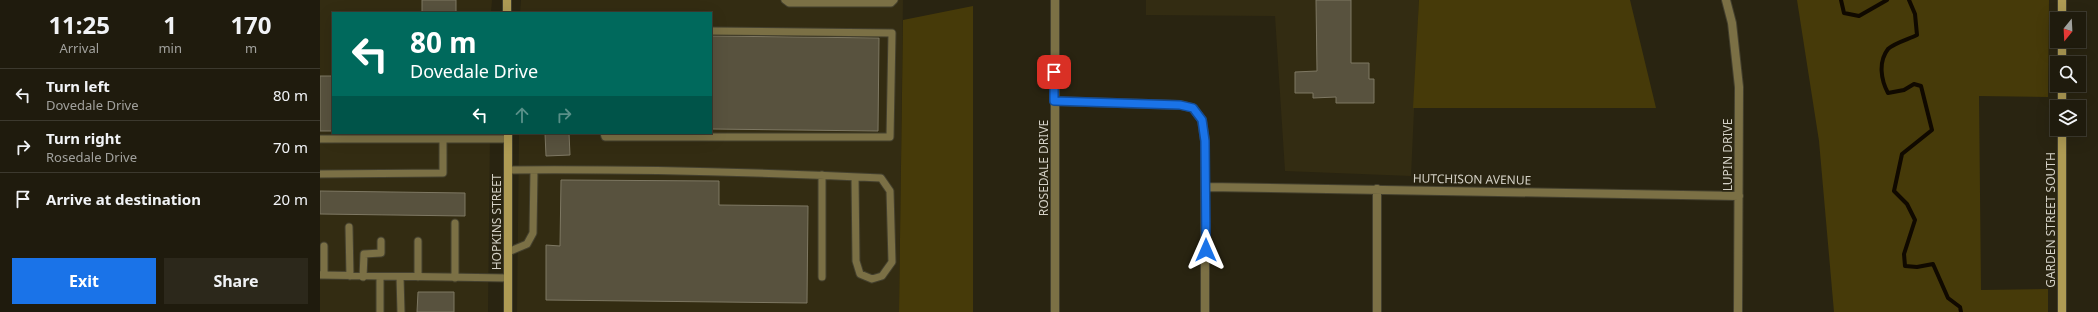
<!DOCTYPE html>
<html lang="en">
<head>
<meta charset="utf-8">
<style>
  body { margin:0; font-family:"Noto Sans",sans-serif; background:#2c281b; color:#f1f3f6; height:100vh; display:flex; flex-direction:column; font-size:15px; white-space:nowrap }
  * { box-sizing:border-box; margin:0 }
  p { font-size:13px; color:#a1a19d }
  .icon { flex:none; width:22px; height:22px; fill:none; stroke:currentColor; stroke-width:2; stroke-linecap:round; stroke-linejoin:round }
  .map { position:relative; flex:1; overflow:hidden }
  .sheet { display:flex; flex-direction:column; background:#1f1b0d; width:320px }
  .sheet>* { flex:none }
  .banner { position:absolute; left:12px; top:12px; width:380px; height:122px; border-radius:0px; box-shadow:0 4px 16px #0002,0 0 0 1px #3c392e; background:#00695c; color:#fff; overflow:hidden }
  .needle { width:26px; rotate:198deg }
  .tools { position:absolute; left:1730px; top:12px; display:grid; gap:8px }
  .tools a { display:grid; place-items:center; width:36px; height:36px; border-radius:0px; background:#1f1b0d; box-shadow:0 4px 16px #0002,0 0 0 1px #3c392e; font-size:20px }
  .pin { position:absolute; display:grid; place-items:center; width:34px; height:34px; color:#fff; margin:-17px; border-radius:8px; box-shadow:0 2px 6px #0006 }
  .me { position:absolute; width:44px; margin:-22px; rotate:0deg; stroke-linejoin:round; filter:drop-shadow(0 0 3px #0008) }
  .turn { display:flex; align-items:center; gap:14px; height:84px; padding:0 12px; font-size:18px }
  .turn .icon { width:52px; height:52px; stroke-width:2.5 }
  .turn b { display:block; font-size:28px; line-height:34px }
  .lanes { display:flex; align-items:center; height:38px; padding:0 12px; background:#0003; justify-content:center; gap:20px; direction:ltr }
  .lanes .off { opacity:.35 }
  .eta { display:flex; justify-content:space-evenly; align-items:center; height:68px; text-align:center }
  .eta b { font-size:24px; font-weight:700; line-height:28px }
  .primary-button { display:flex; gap:8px; margin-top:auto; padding:8px 12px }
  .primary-button a { flex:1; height:46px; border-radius:0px; background:#1a73e8; color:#fff; font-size:16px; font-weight:700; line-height:46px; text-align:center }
  .primary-button a+a { background:#2c281b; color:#f1f3f6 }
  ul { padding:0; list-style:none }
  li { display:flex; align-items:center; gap:12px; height:52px; padding:0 12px; border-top:1px solid #3c392e }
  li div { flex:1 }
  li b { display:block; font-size:15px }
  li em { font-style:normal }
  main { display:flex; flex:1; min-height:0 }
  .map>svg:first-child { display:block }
</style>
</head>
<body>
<main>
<section class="sheet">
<div class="eta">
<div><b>11:25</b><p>Arrival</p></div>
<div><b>1</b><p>min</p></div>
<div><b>170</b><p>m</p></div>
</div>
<ul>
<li><svg class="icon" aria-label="left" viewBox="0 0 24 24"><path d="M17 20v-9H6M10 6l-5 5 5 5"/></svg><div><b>Turn left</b><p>Dovedale Drive</p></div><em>80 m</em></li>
<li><svg class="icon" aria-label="right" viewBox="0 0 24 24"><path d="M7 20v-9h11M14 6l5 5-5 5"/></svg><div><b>Turn right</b><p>Rosedale Drive</p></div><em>70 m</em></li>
<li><svg class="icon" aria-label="arrive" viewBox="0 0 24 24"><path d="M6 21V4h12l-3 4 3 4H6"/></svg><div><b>Arrive at destination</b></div><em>20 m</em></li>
</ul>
<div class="primary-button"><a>Exit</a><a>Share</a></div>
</section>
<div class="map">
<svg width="1778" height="312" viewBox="0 0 1778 312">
  <rect width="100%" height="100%" fill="#292411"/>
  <path fill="#332c12" d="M 0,0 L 172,0 L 171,13 L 13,13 L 13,133 L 170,133 L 168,312 L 0,312 Z
    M 201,0 L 583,0 L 579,312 L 197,312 L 199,133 L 391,133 L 391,13 L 200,13 Z
    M 826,0 L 1099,0 L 1091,176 L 965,171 L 955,16 L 826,15 Z"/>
  <path fill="#463a09" d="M 1099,0 L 1310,0 L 1336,108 L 1093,108 Z
    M 1477,0 L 1729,0 L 1728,97 L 1659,96 L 1661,290 L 1728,289 L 1728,312 L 1514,312 L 1499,141 Z
    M 653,6 L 653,312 L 579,312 L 583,20 Z"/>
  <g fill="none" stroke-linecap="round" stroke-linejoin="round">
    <path stroke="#100900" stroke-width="4" d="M 1521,0 L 1524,13 L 1539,16 L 1567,0
      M 1589,0 L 1595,14 L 1597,35 C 1589,39 1574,43 1568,49 C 1558,62 1561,80 1568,93 L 1584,90 L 1594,84 L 1601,86 L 1612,130 L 1582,154 L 1574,191 L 1587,204 L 1595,220 L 1584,254 L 1585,266 L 1597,267 L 1613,264 L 1628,298 L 1640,307 L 1641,312"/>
  </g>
  <path fill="#58523e" stroke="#7e7863" d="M 102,0 L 136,0 L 136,13 L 102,13 Z
    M 996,0 L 1031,0 L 1031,63 L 1049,63 L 1049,79 L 1054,79 L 1054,103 L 1016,103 L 1016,97 L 993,98 L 993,93 L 975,93 L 975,72 L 997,71 Z
    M 391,36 L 559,38 L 558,131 L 391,129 Z
    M 0,76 L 13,76 L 13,131 L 0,131 Z
    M 225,133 L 249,133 L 250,155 L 226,156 Z
    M 241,180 L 399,181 L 399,205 L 488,206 L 487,303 L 226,300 L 226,245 L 240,246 Z
    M 0,191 L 145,193 L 145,216 L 0,214 Z
    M 98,292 L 134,292 L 134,312 L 97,312 Z"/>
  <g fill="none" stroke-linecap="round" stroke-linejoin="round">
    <g stroke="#44402e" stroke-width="9">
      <path id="lane" d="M 465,0 L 469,3 L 571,3 L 574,0
        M 284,133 L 285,137 L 570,137 L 572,33 L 391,31
        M 0,139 L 188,139
        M 188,170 C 314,169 436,172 561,178 L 570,191 L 572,262 L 562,276 L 552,279 L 540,274 L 536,261 L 535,177
        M 0,174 L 123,173 L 123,139
        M 29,227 L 30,276
        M 4,246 L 4,275
        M 188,252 L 207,244 L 213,233 L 214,170
        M 0,275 L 188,278
        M 43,277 L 44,254 L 61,253 L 61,241
        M 60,277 L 60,312
        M 80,277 L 81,312
        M 98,277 L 98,241
        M 502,277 L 502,175
        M 135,278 L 135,223"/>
    </g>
    <g stroke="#44402e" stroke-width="10">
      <path id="street" d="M 735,0 L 735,312
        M 1406,0 L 1412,23 L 1419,87 L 1418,312
        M 734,101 L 861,105 L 873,108 L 882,120 L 885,141 L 885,312
        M 886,187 L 1419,196
        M 1057,312 L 1057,189"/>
    </g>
    <g stroke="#44402e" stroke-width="10">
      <path id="secondary" d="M 187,13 L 187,0
        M 1742,19 L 1742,0
        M 1742,63 L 1742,41
        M 1742,107 L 1742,85
        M 188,133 L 188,312
        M 1742,312 L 1742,129"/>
    </g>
    <use href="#lane" stroke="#7b7045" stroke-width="7"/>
    <use href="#street" stroke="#7b7045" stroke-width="8"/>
    <use href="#secondary" stroke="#ae9b54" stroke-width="8"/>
  </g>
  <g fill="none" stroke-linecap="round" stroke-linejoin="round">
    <g stroke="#114b97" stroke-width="10">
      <path id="route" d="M 734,72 L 734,101 L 860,105 L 873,108 L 882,120 L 885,141 L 886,250"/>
    </g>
    <use href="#route" stroke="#1a73e8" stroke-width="7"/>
  </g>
  <g text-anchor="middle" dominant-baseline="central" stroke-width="3" stroke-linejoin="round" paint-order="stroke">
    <g font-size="12" fill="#d4d1c6" stroke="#292411">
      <text transform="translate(1407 155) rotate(-90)">LUPIN DRIVE</text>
      <text transform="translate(723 168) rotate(-90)">ROSEDALE DRIVE</text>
      <text transform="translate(1152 179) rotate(1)">HUTCHISON AVENUE</text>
      <text transform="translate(1730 220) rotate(-90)">GARDEN STREET SOUTH</text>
      <text transform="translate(176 222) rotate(-90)">HOPKINS STREET</text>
    </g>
  </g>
</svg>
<div class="tools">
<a><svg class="needle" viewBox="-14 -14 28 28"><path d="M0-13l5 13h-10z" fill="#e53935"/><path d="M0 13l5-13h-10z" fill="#a1a19d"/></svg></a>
<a><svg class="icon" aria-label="search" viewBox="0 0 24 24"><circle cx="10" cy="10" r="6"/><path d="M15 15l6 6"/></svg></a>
<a><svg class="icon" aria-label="layers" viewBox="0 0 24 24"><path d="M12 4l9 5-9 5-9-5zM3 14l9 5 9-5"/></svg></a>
</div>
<div class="pin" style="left:734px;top:72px;background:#d93025"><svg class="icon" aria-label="arrive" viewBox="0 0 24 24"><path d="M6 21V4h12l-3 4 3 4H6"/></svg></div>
<svg class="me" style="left:886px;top:250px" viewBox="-20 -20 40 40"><path d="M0-17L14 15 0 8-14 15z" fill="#1a73e8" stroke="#fff" stroke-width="4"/></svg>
<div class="banner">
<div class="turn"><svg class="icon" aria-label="left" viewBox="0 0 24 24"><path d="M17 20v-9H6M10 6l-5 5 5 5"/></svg><div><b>80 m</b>Dovedale Drive</div></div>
<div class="lanes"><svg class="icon" aria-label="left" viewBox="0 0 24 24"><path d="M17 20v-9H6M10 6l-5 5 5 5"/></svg><svg class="icon off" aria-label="ahead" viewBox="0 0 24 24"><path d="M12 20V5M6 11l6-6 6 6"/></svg><svg class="icon off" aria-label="right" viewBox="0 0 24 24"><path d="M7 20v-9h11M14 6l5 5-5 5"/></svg></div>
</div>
</div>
</main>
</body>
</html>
